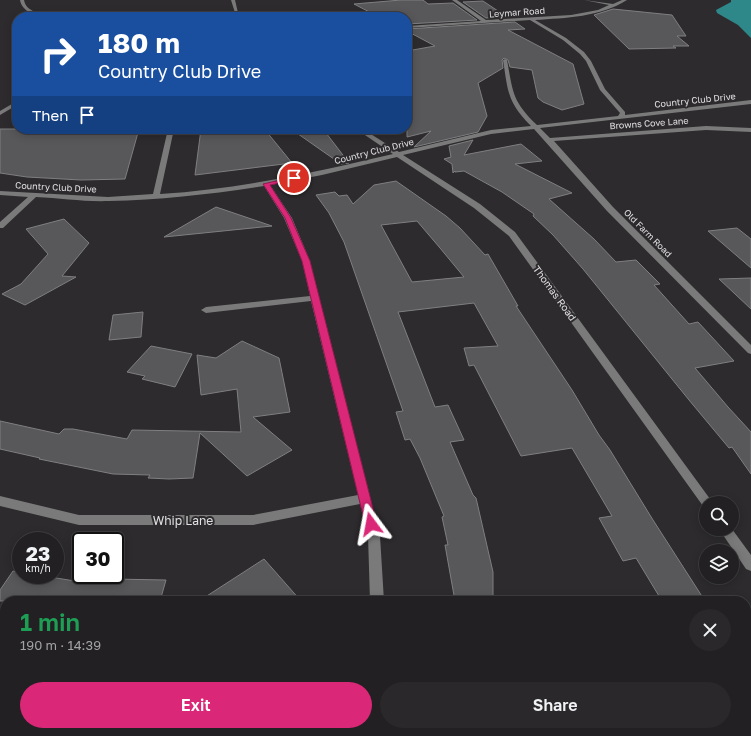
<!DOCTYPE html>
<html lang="en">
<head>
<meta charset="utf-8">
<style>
  body { margin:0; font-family:"Golos Text",sans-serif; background:#2a282a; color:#f1f3f6; height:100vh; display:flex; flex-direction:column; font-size:15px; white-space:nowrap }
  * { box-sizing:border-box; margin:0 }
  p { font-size:13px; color:#a2a3a5 }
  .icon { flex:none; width:22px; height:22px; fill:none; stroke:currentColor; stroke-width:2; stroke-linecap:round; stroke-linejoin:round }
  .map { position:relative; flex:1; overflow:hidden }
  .drawer { position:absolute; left:0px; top:596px; width:751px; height:140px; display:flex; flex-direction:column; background:#222022; border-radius:16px 16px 0 0; box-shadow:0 2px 10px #0003,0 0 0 1px #3f3e40 }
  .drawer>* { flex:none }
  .hud { position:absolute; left:12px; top:12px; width:400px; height:122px; border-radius:16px; box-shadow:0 2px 10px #0003,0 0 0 1px #3f3e40; background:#1a4fa0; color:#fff; overflow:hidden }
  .fabs { position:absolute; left:699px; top:496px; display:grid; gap:8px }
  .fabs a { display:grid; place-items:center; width:40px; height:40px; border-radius:50%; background:#222022; box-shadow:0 2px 10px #0003,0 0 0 1px #3f3e40; font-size:20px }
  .speed { position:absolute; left:12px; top:532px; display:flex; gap:8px; font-size:20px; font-weight:700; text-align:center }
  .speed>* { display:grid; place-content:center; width:52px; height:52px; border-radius:50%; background:#222022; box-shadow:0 2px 10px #0003,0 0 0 1px #3f3e40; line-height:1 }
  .speed small { font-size:10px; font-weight:400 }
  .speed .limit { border:2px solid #111; border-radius:6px; background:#fff; color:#111 }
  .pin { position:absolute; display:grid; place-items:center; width:34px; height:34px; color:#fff; margin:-17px; border:2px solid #fff; border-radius:50%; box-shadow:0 1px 4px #0007 }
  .me { position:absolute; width:44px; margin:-22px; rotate:347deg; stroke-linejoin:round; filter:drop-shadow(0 0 3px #0008) }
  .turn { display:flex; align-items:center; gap:14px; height:84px; padding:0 20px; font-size:18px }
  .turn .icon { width:52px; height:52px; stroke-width:2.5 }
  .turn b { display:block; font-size:28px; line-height:34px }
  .then { display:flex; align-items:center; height:38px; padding:0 20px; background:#0003; gap:8px; font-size:15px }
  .round { display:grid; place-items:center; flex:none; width:42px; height:42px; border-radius:21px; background:#2a282a }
  .head { display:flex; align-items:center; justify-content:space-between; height:68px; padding:0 20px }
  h1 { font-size:24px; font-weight:600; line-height:30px; color:#1e9e55 }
  .action { display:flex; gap:8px; margin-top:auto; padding:8px 20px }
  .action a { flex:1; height:46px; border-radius:24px; background:#db2777; color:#fff; font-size:16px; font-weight:600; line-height:46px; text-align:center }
  .action a+a { background:#2a282a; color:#f1f3f6 }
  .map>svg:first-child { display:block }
</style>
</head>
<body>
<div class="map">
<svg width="751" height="736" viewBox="0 0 751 736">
  <rect width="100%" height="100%" fill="#2d2b2d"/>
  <path fill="#2e8789" d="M 731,0 L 751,0 L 751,38 L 738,25 L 717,13 L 716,10 L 731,2 Z"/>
  <path fill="#585759" stroke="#7f7e80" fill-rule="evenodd" d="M 401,0 L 423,0 L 428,4 L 453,3 L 477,20 L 407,24 L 407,17 L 379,17 L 354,4 Z
    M 483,1 L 507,17 L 486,18 L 463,2 Z
    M 613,9 L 672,15 L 686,36 L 677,36 L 689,46 L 673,46 L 676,48 L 629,49 L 594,15 Z
    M 515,22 L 525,29 L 508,30 L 573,64 L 584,104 L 562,110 L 543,102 L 538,98 L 532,70 L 510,67 L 508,60 L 504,58 L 502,60 L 503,68 L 478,83 L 487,116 L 478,132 L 414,147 L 431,131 L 407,137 L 407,51 L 435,46 L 407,31 L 407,29 Z
    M 0,129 L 139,129 L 125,179 L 81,180 L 27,177 L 0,173 Z
    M 201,129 L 222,129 L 221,133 L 266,131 L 292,163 L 195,175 Z
    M 291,129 L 323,129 L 349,163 L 341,164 Z
    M 473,140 L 464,155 L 521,144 L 542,161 L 515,164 L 572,193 L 549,199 L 594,239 L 616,262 L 636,260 L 660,284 L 654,285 L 689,324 L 698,322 L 734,361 L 695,368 L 728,407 L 751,432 L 751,474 L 732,447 L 729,448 L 689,400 L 583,269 L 553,235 L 533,216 L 534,214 L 502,192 L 464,171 L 455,172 L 455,171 L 453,173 L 452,164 L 444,159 L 451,157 L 449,146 Z
    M 396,181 L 446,216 L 460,228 L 485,255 L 488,254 L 518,306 L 516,306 L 572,390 L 599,435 L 610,450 L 653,520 L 705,601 L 662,601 L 636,558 L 623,561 L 599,518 L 612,516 L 572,448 L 521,456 L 474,365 L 469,366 L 464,348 L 498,346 L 474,303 L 398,312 L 435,407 L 448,405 L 464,440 L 450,442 L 473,495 L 476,498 L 493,572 L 493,601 L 455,601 L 445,545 L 448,545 L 442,517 L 444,516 L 420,458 L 410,439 L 405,440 L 396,412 L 403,411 L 344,242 L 329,213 L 316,195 L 335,192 L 339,196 L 347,195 L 353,204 L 374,185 ZM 417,221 L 440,248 L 464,277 L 412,282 L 381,225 Z
    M 216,207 L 272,226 L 164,237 Z
    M 64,219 L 89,243 L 62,276 L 76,277 L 25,305 L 2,294 L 21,284 L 48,254 L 26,229 Z
    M 737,228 L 751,239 L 751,268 L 708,231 Z
    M 751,278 L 751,309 L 719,279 Z
    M 143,312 L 141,337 L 109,340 L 113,315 Z
    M 242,341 L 279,358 L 290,412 L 253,417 L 292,450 L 247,476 L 200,433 L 193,478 L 169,479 L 148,478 L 150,475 L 113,474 L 39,459 L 40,458 L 0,449 L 0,421 L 59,434 L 64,429 L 73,429 L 127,439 L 132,430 L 241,432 L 237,389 L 201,395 L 197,355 L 216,358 Z
    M 151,346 L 192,354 L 175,387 L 142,379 L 145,376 L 127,372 Z
    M 264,559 L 301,601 L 199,601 Z
    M 13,571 L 21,573 L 21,575 L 38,575 L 93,584 L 94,582 L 111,582 L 112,579 L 166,580 L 160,601 L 0,601 L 0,590 Z"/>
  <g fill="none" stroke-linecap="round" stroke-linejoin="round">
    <path fill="#797a79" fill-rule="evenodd" d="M 20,0 L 24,0 C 26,12 39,12 48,17 C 37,17 22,12 20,0 Z
      M 231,0 L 235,0 L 239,17 L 236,16 Z
      M 452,0 L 457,0 L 486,20 L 571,15 L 598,10 L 609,5 L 584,0 L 613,4 L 622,0 L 627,0 C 600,17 566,18 535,20 L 566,38 L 584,52 L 591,61 L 605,89 L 625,112 L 625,115 L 751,100 L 751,104 L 540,128 L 550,138 L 706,126 L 751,128 L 751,132 L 706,130 L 554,141 L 613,207 L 751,345 L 751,354 L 748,353 L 607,211 L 534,129 L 491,134 L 403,155 L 480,204 L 515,232 L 713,503 L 706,503 L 706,507 L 703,506 L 509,236 L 474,208 L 397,157 L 322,175 L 270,185 L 292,218 L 310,261 L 380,536 L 384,601 L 370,601 L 368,536 L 360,504 L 253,525 L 79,525 L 0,506 L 0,496 L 79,515 L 253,515 L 358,495 L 311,301 L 206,313 L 201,310 L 206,307 L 310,296 L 302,261 L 284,218 L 264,186 C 212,194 161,200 109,201 C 85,202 60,198 36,197 L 3,228 L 0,228 L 0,222 L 28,197 L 0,195 L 0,191 L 108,197 L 153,194 L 168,129 L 174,129 L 160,194 C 240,189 316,172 393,154 L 356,129 L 363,129 L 399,152 L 491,130 L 531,126 C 507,102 508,91 503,60 L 505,59 L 507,60 C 513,92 512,101 537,125 L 618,116 L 620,113 L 600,90 L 586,61 L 580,54 L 563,40 L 530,20 L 407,28 L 407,26 L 481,21 Z
      M 162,11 L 161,13 L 126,17 L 128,16 Z
      M 17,101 L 17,105 L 0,115 L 0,111 Z
      M 719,529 L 732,529 L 751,555 L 751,571 L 746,569 Z
      M 335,731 L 351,731 L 350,736 L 334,736 Z"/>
  </g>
  <path fill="#db2777" stroke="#8e194d" d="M 294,177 L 297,178 L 296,180 L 270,185 L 291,218 L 310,261 L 377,524 L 375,527 L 371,528 L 367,527 L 365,524 L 302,261 L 285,218 L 263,184 Z"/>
  <g text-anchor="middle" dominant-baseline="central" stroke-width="4" stroke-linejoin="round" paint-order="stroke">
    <g font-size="9" fill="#e0dfe1" stroke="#2d2b2d">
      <text transform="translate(517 12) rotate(-4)">Leymar Road</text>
      <text transform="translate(695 100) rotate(-6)">Country Club Drive</text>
      <text transform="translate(649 123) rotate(-4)">Browns Cove Lane</text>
      <text transform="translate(374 151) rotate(-14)">Country Club Drive</text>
      <text transform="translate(56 187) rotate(3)">Country Club Drive</text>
      <text transform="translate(648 233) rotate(45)">Old Farm Road</text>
    </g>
    <g font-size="10" fill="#e0dfe1" stroke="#2d2b2d">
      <text transform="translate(555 293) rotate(54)">Thomas Road</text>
    </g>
    <g font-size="12" fill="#e0dfe1" stroke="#2d2b2d">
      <text x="183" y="520">Whip Lane</text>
    </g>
  </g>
</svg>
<div class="fabs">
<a><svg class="icon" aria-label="search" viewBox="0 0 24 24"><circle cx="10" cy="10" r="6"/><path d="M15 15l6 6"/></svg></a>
<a><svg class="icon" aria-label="layers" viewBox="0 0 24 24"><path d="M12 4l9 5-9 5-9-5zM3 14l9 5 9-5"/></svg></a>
</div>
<div class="speed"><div>23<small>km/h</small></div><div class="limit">30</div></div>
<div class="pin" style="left:294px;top:178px;background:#d93025"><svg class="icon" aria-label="arrive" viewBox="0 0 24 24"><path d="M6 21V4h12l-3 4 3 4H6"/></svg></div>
<svg class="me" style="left:371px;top:524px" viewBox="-20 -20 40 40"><path d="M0-17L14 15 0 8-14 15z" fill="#db2777" stroke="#fff" stroke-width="4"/></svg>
<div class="hud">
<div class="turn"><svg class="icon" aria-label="right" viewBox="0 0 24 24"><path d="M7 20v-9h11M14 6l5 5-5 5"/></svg><div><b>180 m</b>Country Club Drive</div></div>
<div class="then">Then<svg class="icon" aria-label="arrive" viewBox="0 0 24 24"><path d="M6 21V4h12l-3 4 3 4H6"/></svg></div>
</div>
<section class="drawer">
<div class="head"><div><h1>1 min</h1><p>190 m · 14:39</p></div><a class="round"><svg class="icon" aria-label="close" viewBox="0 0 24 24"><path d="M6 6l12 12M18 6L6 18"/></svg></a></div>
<div class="action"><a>Exit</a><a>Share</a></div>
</section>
</div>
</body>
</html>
